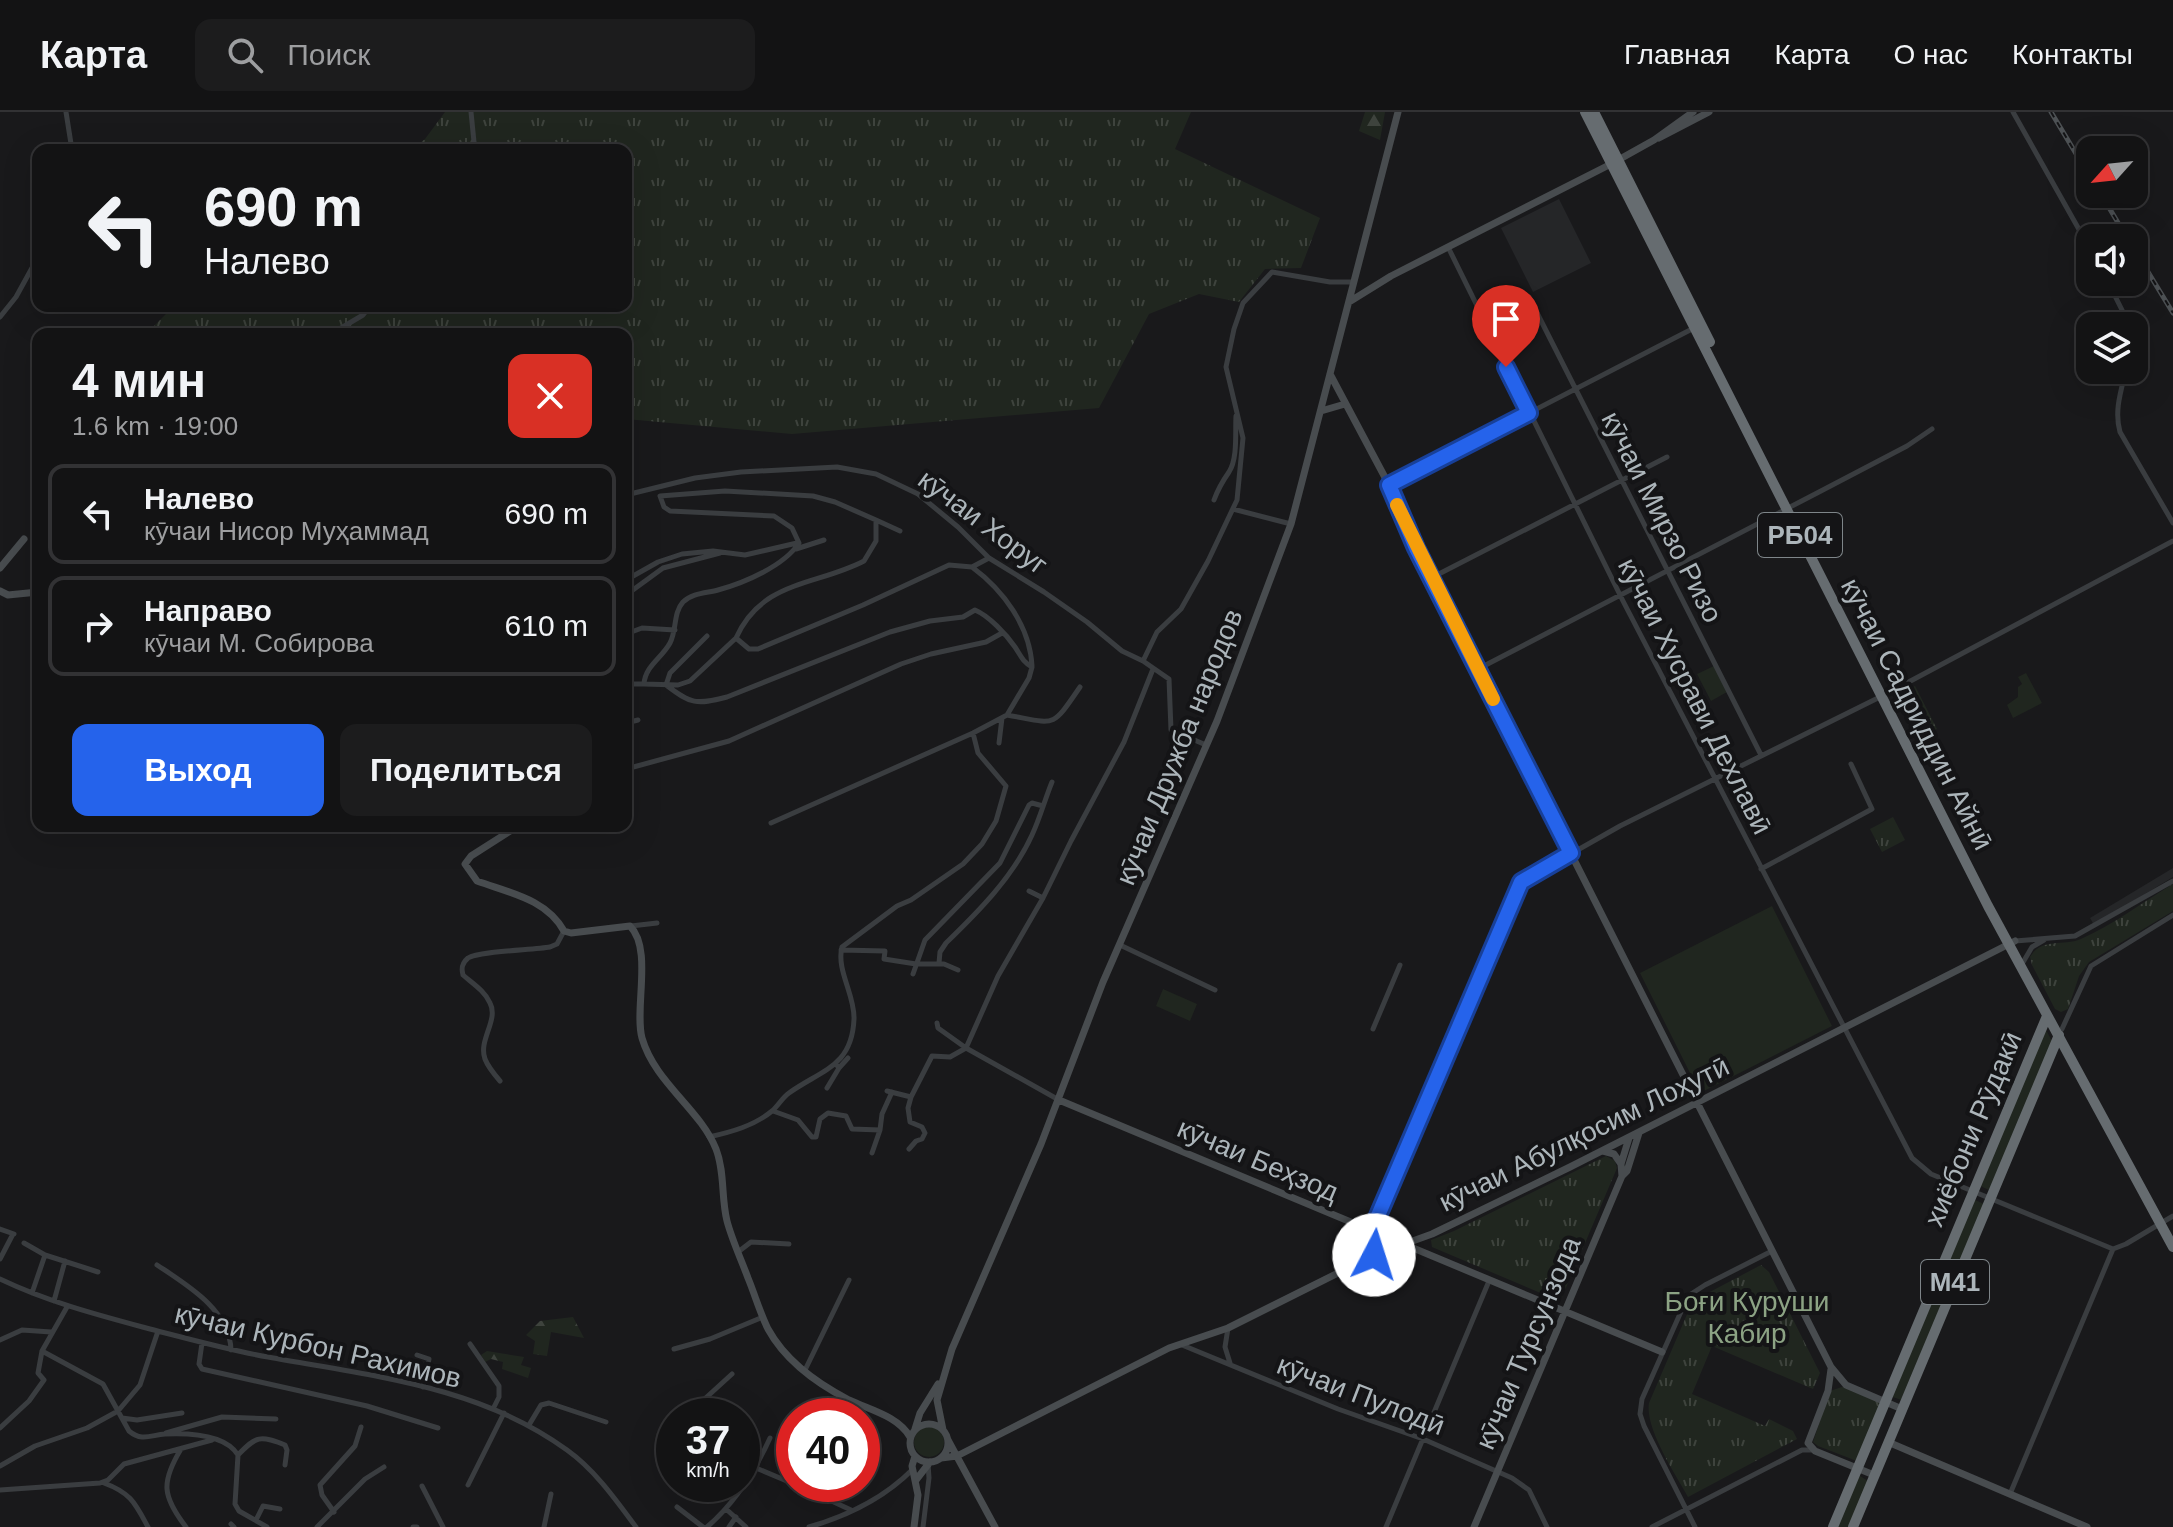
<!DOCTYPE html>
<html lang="ru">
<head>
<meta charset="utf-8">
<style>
  body { margin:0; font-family:Arial,sans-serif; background:#1c1c1d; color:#f1f3f6; height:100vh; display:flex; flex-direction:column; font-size:30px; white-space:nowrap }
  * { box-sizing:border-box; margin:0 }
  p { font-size:26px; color:#9d9ea0 }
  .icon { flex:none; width:44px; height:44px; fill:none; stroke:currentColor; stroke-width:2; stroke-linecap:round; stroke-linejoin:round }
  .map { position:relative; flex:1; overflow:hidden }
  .panel { position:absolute; left:32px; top:216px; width:600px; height:504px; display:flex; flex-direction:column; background:#131314; border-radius:16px; box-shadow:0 8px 32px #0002,0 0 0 2px #323234 }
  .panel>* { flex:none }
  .guide { position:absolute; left:32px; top:32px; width:600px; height:168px; border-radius:16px; box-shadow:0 8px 32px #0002,0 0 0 2px #323234; background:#131314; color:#f1f3f6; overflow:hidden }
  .needle { width:52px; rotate:243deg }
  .controls { position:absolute; left:2076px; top:24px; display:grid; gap:16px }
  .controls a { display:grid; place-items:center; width:72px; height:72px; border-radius:16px; background:#131314; box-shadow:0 8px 32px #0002,0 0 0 2px #323234; font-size:40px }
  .speed { position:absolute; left:656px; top:1286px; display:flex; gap:16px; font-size:40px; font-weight:700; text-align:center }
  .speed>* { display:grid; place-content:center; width:104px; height:104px; border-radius:50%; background:#131314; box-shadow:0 8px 32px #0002,0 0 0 2px #323234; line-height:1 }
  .speed small { font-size:20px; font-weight:400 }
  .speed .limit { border:12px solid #d22; background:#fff; color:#111 }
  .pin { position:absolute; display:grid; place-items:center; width:68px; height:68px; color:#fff; margin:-82px -34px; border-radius:50% 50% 50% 0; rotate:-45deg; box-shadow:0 0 8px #0007 }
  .pin .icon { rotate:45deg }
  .me { position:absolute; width:88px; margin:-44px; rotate:5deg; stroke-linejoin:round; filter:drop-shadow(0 0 6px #0008) }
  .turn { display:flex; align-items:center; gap:28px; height:168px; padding:0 40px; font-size:36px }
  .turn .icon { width:104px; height:104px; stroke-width:2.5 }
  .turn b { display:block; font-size:56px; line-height:68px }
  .round { display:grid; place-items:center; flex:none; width:84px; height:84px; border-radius:16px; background:#1c1c1d }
  .overview { display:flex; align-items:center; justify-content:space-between; height:136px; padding:0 40px }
  h1 { font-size:48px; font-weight:700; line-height:60px }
  .primary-button { display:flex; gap:16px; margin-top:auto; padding:16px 40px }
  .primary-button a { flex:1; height:92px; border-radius:16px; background:#2563eb; color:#fff; font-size:32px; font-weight:700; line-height:92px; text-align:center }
  .primary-button a+a { background:#1c1c1d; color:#f1f3f6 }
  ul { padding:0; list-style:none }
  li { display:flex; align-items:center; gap:24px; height:100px; margin:0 16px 12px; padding:0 24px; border:4px solid #323234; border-radius:16px }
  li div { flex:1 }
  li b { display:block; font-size:30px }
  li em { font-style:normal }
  header { display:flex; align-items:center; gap:48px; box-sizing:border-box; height:112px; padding:0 40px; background:#131314; border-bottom:2px solid #323234 }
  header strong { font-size:38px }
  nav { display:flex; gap:44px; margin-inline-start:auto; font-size:28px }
  .search { width:560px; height:72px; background:#1c1c1d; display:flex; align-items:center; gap:20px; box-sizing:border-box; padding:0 28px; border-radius:16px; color:#9d9ea0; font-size:30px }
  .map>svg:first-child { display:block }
</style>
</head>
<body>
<header>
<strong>Карта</strong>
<div class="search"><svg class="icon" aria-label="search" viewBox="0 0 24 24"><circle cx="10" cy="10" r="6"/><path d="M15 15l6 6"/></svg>Поиск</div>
<nav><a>Главная</a><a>Карта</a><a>О нас</a><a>Контакты</a></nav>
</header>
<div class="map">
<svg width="2173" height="1415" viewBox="0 0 2173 1415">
  <defs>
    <pattern id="forest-firs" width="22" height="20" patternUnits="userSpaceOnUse" patternTransform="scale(2)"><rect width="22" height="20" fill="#20261f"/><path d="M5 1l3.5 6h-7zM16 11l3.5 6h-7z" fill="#3e433d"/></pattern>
    <pattern id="park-tufts" width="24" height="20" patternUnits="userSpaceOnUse" patternTransform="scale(2)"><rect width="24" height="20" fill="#20261f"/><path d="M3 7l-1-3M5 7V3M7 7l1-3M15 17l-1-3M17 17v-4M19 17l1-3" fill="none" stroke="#3e433d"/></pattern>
  </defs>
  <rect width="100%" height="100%" fill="#19191b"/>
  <path fill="#252628" d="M 1559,87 L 1591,151 L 1533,180 L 1501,116 Z
    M 2173,756 L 2173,765 L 2094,813 L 2090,806 Z"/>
  <path fill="#20261f" d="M 1714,554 L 1727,580 L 1711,589 L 1697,562 Z
    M 2026,561 L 2042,591 L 2013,606 L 2007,593 L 2018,585 L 2018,575 L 2022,572 L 2018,565 Z
    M 1772,794 L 1832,914 L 1700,981 L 1640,861 Z
    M 1163,877 L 1197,892 L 1190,909 L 1156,894 Z
    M 2046,918 L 2053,931 L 1989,1078 L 1978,1073 Z
    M 1973,1087 L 1984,1092 L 1901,1288 L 1890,1284 Z
    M914 1330a15 15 0 1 1 30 0a15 15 0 1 1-30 0Z
    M 1860,1364 L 1868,1369 L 1849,1415 L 1835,1415 L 1855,1368 Z"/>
  <path fill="url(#forest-firs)" d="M 1365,0 L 1385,0 L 1380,28 L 1359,19 Z
    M 573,1205 L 584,1226 L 551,1220 L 547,1244 L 533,1242 L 535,1229 L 526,1223 L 540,1209 Z
    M 487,1239 L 524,1245 L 521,1253 L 531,1256 L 528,1266 L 502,1257 L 503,1250 L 491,1247 L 485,1250 L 481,1243 Z"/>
  <path fill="url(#park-tufts)" d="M 445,0 L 1191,0 L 1175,37 L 1320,106 L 1301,156 L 1265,157 L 1239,190 L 1199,182 L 1149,202 L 1099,296 L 792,322 L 626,307 L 626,222 L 146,222 L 174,194 L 626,194 L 626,38 L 411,38 L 425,27 Z
    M 1915,574 L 1937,617 L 1919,626 L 1897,583 Z
    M 1893,705 L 1905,728 L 1882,740 L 1870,717 Z
    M 2173,772 L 2173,799 L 2089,850 L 2079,864 L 2068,897 L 2061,900 L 2055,897 L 2032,853 L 2030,845 C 2042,825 2062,835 2081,827 C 2113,813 2143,790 2173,772 Z
    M 1606,1044 L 1615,1049 L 1617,1056 L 1562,1185 L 1555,1187 L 1432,1135 L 1431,1128 L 1454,1119 Z
    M 1761,1153 L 1769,1160 L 1820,1261 L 1813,1277 L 1712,1234 L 1692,1282 L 1765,1314 L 1769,1307 L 1793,1319 L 1797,1327 L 1688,1385 C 1675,1361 1645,1317 1649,1291 L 1691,1193 L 1706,1182 Z
    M 1845,1274 L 1881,1291 L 1857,1349 L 1818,1334 L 1813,1330 L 1830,1279 Z"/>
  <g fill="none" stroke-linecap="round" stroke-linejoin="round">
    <path stroke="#3a3d40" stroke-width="5" d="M 66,0 L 72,38
      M 471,0 L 474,30 L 477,38
      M 2013,0 L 2090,137
      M 1448,135 L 1623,489 L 1912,1046 L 1931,1062 L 2113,1137 L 2126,1132 L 2173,1104
      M 2108,170 L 2130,214
      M 1529,185 L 1761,643
      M 0,205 L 16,185 L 38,145
      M 331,222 L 363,203 L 370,194
      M 2126,258 C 2121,279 2114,299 2120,320 L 2173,411
      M 1389,373 L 1694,216
      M 626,383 L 695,366 L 741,360 L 837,355 L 876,362 L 918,382 L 958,415 L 989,446 L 1044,480 L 1087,510 L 1122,539 L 1143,549 L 1169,567 L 1171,618 L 1206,633
      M 1214,388 C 1218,377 1222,370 1229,360 C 1238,346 1235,320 1236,304
      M 1233,397 L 1291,412
      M 900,419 L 876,408 L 876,429 L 864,449 C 816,474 762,468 736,526 L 749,537 L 758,537 L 863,493 L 949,453 L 972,455 L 989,446
      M 796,437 L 824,428
      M 972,455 C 1003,478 1030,514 1032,554
      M 1431,466 L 1667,345
      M 626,468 L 658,450 L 682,442 L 713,439 L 745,443 L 797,431
      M 626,483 L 663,456 L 720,441
      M 626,522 L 642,516 L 675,518
      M 707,524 L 670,561 L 666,573 C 691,592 696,593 727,585 L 890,520 L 930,509 L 963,505 L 975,498 C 989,504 1006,522 1015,535 C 1021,544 1022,549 1032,555 L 1029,566 L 1007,603 L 973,621 L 771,711
      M 736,526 L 690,569 L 678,573 L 644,572 C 645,554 662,546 670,531 C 677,518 673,501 683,490 C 692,481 707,481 718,478 C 744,471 784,454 799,431 L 792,416 L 774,404 L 670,399 L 664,395 L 660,384 L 725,379 L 813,384 L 835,390 L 876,408
      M 1143,549 L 1157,520 L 1181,497 L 1208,449 L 1237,388 L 1243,326 L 1226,255 L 1234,217 L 1243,191 L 1272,160 L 1330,170 L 1353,170
      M 1478,557 L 1819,380 L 1907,334 L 1932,317
      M 626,572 L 644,572
      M 1007,603 C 1057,612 1051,617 1080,575
      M 626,611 L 638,608
      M 999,631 L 1002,606
      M 626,657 L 729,629 L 901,552 L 931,542 L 986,530 L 1002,521
      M 1761,757 L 1872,697 L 1851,652
      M 1029,779 L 1043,786
      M 631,814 L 657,811
      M 2015,829 L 2075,824 L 2173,769
      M 1120,833 L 1215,878
      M 841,838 L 885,839 L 884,847 L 916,852 L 944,852 L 958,858
      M 939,851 L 940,840 L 946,831 C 978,800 1013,765 1032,723 C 1040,706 1045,687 1052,670
      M 2022,852 L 2032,835 L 2044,828
      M 913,862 L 925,828 L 1000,751 L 1029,693 L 1032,691 L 1043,694
      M 937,911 L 938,916 L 966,936 L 1059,988
      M 1373,917 L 1400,853
      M 2062,917 L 2091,854 L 2173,803
      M 839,956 L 848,946
      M 500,969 C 494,962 488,955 485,947 C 478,928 499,908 490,891 C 485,879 472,871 463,863 C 461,856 462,851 468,846 C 479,839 533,838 550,835 L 557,832 L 564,819
      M 827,976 L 839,956 L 836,952
      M 887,979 L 911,985 L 932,944 L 950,945 L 966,936 L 998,864 L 1043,786 L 1071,729 L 1124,630 L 1153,557
      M 773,999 L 798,1008 L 812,1025 L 816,1025 L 820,1007 L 828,1001 L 846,1004 L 852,1017 L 880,1018 L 882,1002 L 892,980
      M 709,1025 C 731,1020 754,1014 772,999 C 778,994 782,986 789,981 C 821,958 852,955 854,907 C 855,883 836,858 842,835 L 897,794 L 911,788 L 963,752 L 982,732 L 996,709 L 1006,674 L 978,641 L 973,621
      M 909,1037 L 916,1029 L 922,1027 L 925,1021 L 922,1015 L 910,1010 L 908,996 L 911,985
      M 872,1041 L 880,1018
      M 0,1117 L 14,1122
      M 1372,1118 L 1521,770 L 1620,714 L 1888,581 L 2173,429
      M 24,1131 L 45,1143
      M 738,1140 L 751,1130 L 789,1132
      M 0,1147 L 13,1122
      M 157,1153 C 187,1173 230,1198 231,1238
      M 0,1167 C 48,1190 98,1203 150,1217 C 189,1227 228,1238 268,1245 C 371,1264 480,1274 567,1338 C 595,1358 616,1388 636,1415
      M 32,1181 L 45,1143 L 98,1160
      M 54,1189 L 65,1149
      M 67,1195 L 42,1239 L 103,1272 L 129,1319 C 142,1330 151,1323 165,1322 C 188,1321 225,1322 238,1343 L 235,1392 L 239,1399 L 267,1415
      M 1228,1216 L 1225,1235 L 1230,1251
      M 0,1228 L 22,1218 L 51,1220
      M 202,1231 L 199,1252 L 202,1257 L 367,1294 L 438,1316
      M 470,1232 L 499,1274 L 499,1285 L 493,1297
      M 1182,1233 L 1338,1297 L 1423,1327 L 1512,1366 L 1529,1378 L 1547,1415
      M 674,1237 L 710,1227 L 763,1205
      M 417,1243 L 429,1247 L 423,1275
      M 805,1258 L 849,1168
      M 698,1293 L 732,1262
      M 837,1304 L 844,1285
      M 122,1306 L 137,1308 L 182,1301
      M 529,1313 L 541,1293 L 549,1291 L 606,1310
      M 0,1316 L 29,1289 L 44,1268 L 38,1261 L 42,1239
      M 166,1321 L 222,1305 L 276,1307
      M 181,1337 C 161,1370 162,1384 186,1415
      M 238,1343 C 256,1324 260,1323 285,1333 L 287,1338 L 285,1353
      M 0,1354 L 35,1334 L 87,1316 L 118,1299 L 140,1273 L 158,1219
      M 756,1356 L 794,1372
      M 787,1369 L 794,1357
      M 104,1371 C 131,1381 135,1391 148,1415
      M 795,1372 L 851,1398
      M 468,1373 L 504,1301
      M 422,1374 L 443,1415
      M 0,1378 L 100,1371 L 108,1368 L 124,1352 L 212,1328
      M 2010,1382 L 2113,1137
      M 829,1386 L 835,1372
      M 677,1395 L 703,1415
      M 726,1397 L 746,1415
      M 334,1400 L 322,1383 L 320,1373 L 355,1334 L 361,1315
      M 256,1408 L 263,1394 L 280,1397
      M 231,1412 L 234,1415
      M 317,1415 L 365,1367 L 384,1355
      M 413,1415 L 417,1415
      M 544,1415 L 551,1382
      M 707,1415 C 735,1391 755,1359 770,1326
      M 729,1415 L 736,1405
      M 809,1415 C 847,1404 884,1386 912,1358
      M 923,1415 L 929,1366 L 928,1352
      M 1386,1415 L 1489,1169
      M 1652,1415 L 1802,1338 L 1813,1338
      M 1695,1415 L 1644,1314 L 1640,1302 L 1642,1287 L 1688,1184 L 1705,1173 L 1772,1139"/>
    <path stroke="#484c4f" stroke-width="7" d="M 1659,26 L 1709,0
      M 1349,190 L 1391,164 L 1611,52 L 1654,28 L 1693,0
      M 1330,262 L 1389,373 L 1405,414 L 1831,1255 L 1846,1273 L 1902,1297
      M 1321,299 L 1345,292
      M 0,456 L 24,427
      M 0,479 L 8,483 L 38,480
      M 518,714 L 471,744 L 465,752 L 477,769 C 510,781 546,787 564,819 L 571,821 L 630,814 C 653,837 634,897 642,926 C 655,971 700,997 716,1037 C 725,1060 721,1085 727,1109 C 732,1128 741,1147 748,1166 C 755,1183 760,1201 768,1217 C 785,1248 818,1272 849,1288 C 870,1298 898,1304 910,1325
      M 1059,988 L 1662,1240
      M 1603,1039 L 1614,1042 L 1621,1052
      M 1622,1064 L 1621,1052 L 1629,1026
      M 1371,1120 L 1376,1134 L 1374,1143
      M 1831,1257 L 1828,1279 L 1808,1331 L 1815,1339 L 1874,1363
      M910 1331a19 19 0 1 1 38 0a19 19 0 1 1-38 0Z
      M 915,1317 L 920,1301 L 938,1272
      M 943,1318 L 937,1288 L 952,1237 L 1041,1032 L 1103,870 L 1217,609 L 1291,412 L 1398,0
      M 948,1328 L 995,1415
      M 1888,1330 L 2087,1415
      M 941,1346 L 957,1344 L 1169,1236 L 1228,1216 L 1374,1143 L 1432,1122 L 1570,1055 L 2015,829
      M 916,1368 L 930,1350
      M 914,1415 L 918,1383 L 912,1354 L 915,1344
      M 1474,1415 L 1622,1064 L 1627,1059 L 1639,1021"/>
    <path stroke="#666c70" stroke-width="10" d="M 1585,0 L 1988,794 L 2173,1135
      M 1594,0 L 1710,230
      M 1833,1415 L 2047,904
      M 1853,1415 L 2059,923"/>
    <g stroke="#4d5154" stroke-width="5">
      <path id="rail" d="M 2051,0 L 2090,65
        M 2101,82 L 2127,126
        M 2134,137 L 2173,201"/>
    </g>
    <use href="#rail" stroke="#141416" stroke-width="2" stroke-dasharray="6" stroke-linecap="butt"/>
  </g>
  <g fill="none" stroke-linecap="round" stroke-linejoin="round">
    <g stroke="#184099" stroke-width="20">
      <path id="route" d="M 1374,1143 L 1376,1134 L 1371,1120 L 1521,770 L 1571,741 L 1416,436 L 1389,373 L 1529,301 L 1506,255"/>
    </g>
    <use href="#route" stroke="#2563eb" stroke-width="14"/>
    <path stroke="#f59e0b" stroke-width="14" d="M 1397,393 L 1493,587"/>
  </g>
  <g text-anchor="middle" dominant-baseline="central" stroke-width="8" stroke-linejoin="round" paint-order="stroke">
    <g fill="#141416" stroke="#7e8589" stroke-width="2">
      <rect x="1758" y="401" width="84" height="44" rx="6"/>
      <rect x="1921" y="1148" width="68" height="44" rx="6"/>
    </g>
    <g font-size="26" font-weight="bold" fill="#acb5ba">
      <text x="1800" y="423">РБ04</text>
      <text x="1955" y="1170">M41</text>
    </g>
    <g font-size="28" fill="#acb5ba" stroke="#141416">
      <text transform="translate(1662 405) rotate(63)">кӯчаи Мирзо Ризо</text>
      <text transform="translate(983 410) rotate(37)">кӯчаи Хоруг</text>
      <text transform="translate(1695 584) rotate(63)">кӯчаи Хусрави Дехлавӣ</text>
      <text transform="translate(1917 602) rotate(63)">кӯчаи Садриддин Айнӣ</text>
      <text transform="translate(1179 635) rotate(-68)">кӯчаи Дружба народов</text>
      <text transform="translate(1973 1017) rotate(-67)">хиёбони Рӯдакӣ</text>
      <text transform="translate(1584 1022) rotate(-26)">кӯчаи Абулқосим Лоҳутӣ</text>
      <text transform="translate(1258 1048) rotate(23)">кӯчаи Беҳзод</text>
      <text transform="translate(1528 1231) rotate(-67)">кӯчаи Турсунзода</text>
      <text transform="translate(318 1234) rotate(13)">кӯчаи Курбон Рахимов</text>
      <text transform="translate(1361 1283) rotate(21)">кӯчаи Пулодӣ</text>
    </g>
    <g font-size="28" fill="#8ca384" stroke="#141416">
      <text x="1747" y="1189">Боғи Куруши<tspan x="1747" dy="32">Кабир</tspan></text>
    </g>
  </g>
</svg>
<div class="controls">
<a><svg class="needle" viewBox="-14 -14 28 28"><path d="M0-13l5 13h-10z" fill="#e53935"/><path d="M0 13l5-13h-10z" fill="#9d9ea0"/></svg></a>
<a><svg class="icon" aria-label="sound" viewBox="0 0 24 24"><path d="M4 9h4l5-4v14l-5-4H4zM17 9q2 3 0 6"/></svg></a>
<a><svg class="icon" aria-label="layers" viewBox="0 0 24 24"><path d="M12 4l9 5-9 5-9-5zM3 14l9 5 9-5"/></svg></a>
</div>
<div class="speed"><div>37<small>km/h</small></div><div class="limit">40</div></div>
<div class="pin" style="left:1506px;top:255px;background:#d93025"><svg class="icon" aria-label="arrive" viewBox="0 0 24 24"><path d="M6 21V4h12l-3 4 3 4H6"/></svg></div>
<svg class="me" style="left:1374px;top:1143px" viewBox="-20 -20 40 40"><circle r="19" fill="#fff"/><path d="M0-13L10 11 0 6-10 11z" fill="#2563eb"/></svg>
<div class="guide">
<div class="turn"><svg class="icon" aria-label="left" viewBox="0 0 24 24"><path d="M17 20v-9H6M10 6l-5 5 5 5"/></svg><div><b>690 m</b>Налево</div></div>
</div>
<section class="panel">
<div class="overview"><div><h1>4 мин</h1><p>1.6 km · 19:00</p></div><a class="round" style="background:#d93025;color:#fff"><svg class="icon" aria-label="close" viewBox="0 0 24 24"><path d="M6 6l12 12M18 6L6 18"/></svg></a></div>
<ul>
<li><svg class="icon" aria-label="left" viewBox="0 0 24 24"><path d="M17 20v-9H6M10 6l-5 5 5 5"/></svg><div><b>Налево</b><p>кӯчаи Нисор Муҳаммад</p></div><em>690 m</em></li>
<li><svg class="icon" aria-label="right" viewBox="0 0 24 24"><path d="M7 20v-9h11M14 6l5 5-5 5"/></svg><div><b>Направо</b><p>кӯчаи М. Собирова</p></div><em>610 m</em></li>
</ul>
<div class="primary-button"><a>Выход</a><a>Поделиться</a></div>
</section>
</div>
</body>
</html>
